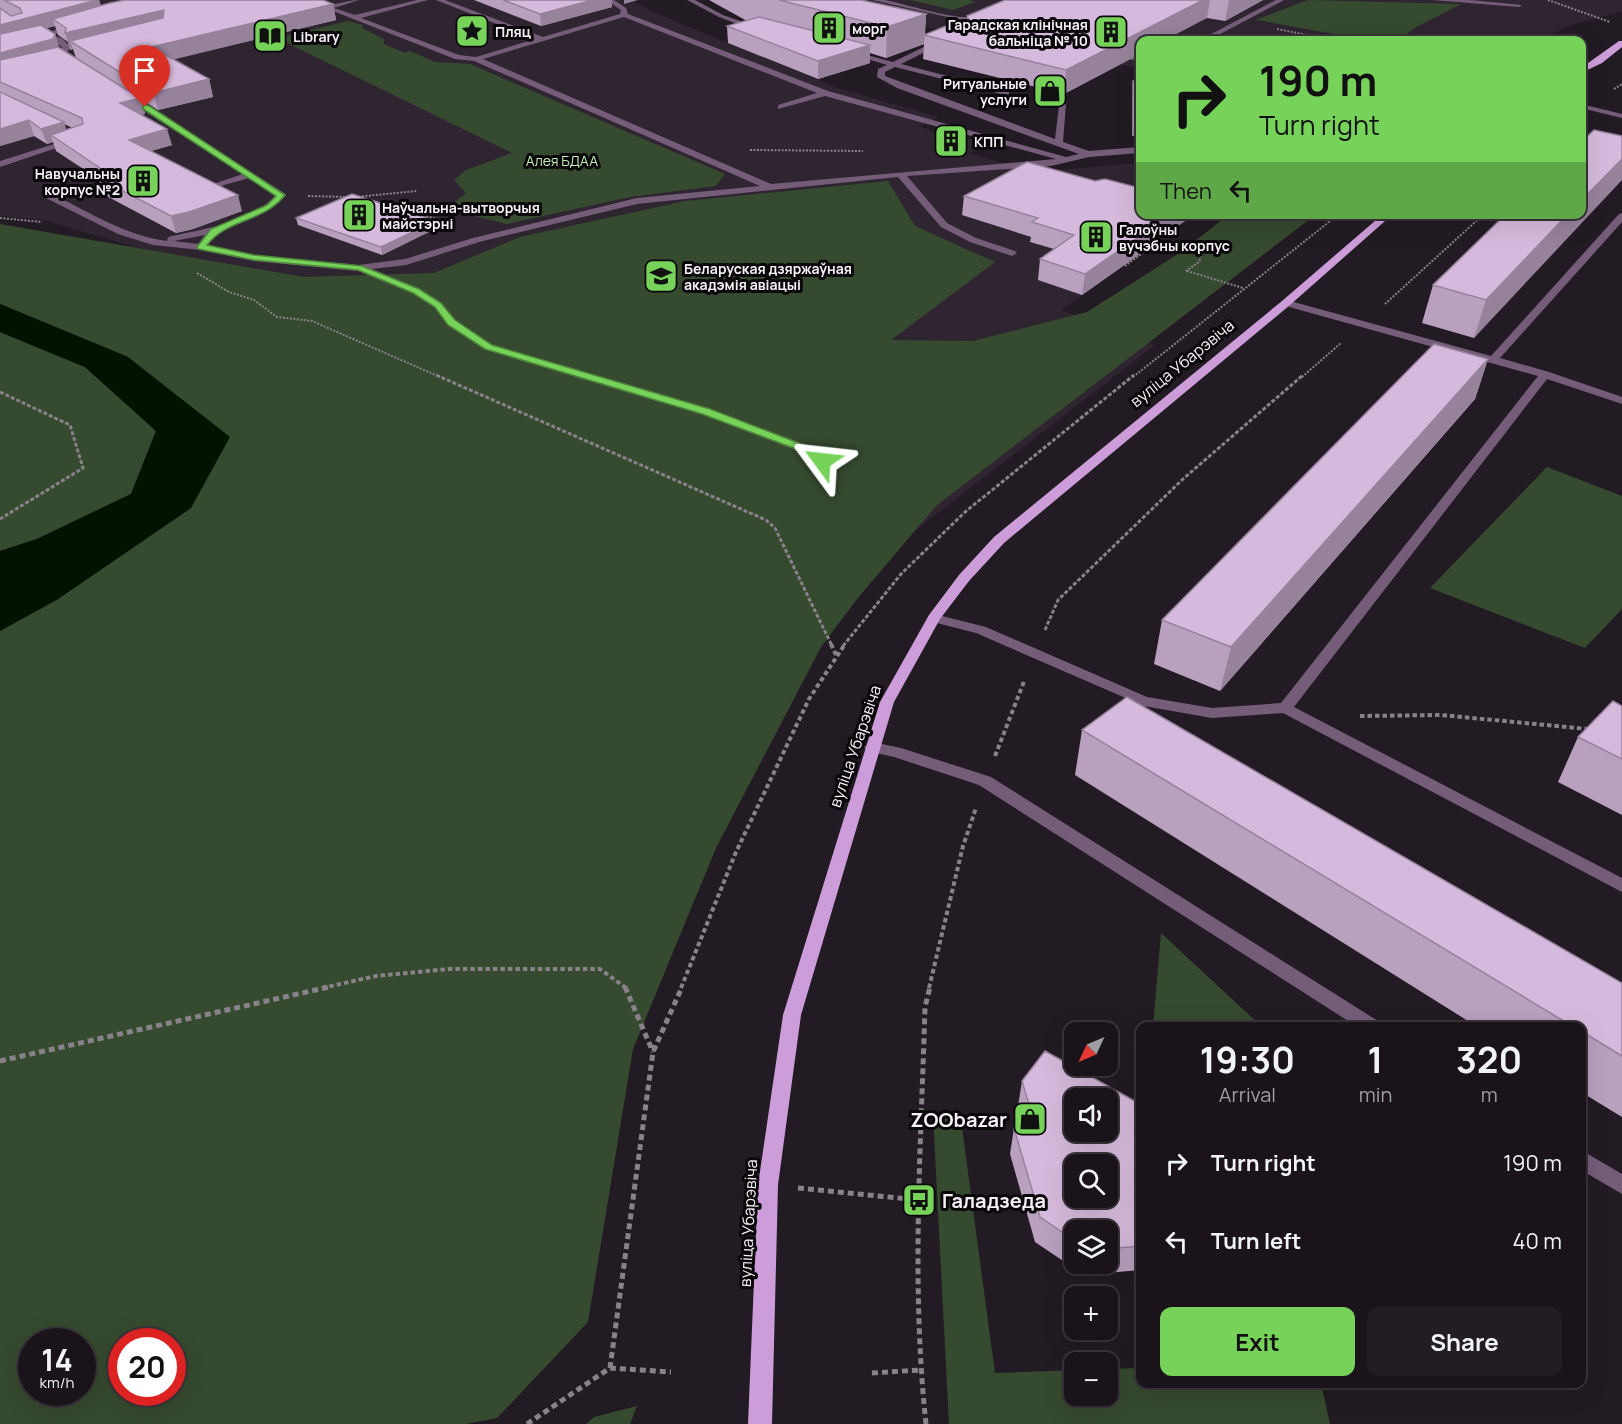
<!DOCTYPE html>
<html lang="en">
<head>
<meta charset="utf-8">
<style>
  body { margin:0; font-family:Manrope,sans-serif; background:#231d23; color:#f1f3f6; height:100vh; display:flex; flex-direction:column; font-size:22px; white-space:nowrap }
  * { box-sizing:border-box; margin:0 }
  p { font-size:20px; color:#9f9ea2 }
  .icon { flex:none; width:33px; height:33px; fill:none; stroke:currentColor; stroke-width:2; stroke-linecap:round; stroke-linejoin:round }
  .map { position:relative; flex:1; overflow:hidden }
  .sheet { position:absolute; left:1136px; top:1022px; width:450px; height:366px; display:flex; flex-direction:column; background:#1a141a; border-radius:12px; box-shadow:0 6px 24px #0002,0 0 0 2px #383339 }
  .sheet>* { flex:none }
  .hud { position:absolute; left:1136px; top:36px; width:450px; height:183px; border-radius:12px; box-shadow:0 6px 24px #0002,0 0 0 2px #383339; background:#77d259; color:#111; overflow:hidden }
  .needle { width:39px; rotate:226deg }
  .tools { position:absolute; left:1064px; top:1022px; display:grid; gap:12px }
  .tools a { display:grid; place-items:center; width:54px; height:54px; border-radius:12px; background:#1a141a; box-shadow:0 6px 24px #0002,0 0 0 2px #383339; font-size:30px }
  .speed { position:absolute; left:18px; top:1328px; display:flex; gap:12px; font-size:30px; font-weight:700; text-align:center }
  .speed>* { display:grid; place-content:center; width:78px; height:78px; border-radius:50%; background:#1a141a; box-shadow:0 6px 24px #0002,0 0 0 2px #383339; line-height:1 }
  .speed small { font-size:15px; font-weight:400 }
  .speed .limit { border:9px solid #d22; background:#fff; color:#111 }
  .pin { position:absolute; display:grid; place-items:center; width:51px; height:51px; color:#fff; margin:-62px -26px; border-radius:50% 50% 50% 0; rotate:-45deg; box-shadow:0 0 6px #0007 }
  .pin .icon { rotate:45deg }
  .me { position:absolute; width:66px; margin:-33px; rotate:300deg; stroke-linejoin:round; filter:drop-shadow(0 0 4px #0008) }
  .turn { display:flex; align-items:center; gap:21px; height:126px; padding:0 24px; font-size:27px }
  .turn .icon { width:78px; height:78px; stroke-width:2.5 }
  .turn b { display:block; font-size:42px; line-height:51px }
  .then { display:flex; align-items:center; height:57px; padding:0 24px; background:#0003; gap:12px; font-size:22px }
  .eta { display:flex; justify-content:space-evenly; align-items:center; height:102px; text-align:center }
  .eta b { font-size:36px; font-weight:700; line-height:42px }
  .button { display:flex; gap:12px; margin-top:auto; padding:12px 24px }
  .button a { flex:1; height:69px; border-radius:12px; background:#77d259; color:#111; font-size:24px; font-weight:700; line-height:69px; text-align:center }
  .button a+a { background:#231d23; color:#f1f3f6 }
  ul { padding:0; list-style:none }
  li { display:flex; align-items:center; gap:18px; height:78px; padding:0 24px }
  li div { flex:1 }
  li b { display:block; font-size:22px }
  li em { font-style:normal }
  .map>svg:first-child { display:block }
</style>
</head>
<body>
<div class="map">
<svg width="1622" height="1424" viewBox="0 0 1622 1424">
  <rect width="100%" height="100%" fill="#221b23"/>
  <path fill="#2f2531" d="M 0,0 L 631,0 L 655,13 L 840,89 L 938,117 L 920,126 L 932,131 L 957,134 L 985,144 L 970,153 L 1011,166 L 1058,170 L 1140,163 L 1140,214 L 1196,215 L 1137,252 L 1135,258 L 1061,310 L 1155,345 L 880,558 L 169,257 L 43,220 L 0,216 Z
    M 839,0 L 1622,0 L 1622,11 L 1572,25 L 1540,40 L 1140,40 L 1140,69 L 1044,47 L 1035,51 L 862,12 Z"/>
  <path fill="#364a2f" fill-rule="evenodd" d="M 910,0 L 969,0 L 975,2 L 953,10 Z
    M 1308,0 L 1461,4 L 1413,29 L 1402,39 L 1396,40 L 1368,40 L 1256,20 Z
    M 348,21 L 363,25 L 362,28 L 384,39 L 384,44 L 405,53 L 410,51 L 435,62 L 470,64 L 725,174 L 716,186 L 630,197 L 507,224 L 446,209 L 466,193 L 454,180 L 466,170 L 512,153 L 277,38 Z
    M 888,181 L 915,226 L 995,262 L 891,340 L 973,341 L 1087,312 L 1181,252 L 1228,215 L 1315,215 L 936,506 L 857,599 L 821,647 L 716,848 L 633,1049 L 588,1322 L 497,1418 L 466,1424 L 0,1424 L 0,631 L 58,599 L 191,508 L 128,357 L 0,304 L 0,224 L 304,277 L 434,273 L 520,237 L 685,201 ZM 32,1341 L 82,1341 L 82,1392 L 32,1392 ZM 122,1341 L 172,1341 L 172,1392 L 122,1392 Z
    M 0,332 L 85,367 L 156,431 L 131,494 L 37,539 L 0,551 Z
    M 1547,467 L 1622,496 L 1622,609 L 1585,648 L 1430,588 Z
    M 1161,933 L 1261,1026 L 1153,1026 Z
    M 943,1111 L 961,1120 L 995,1373 L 1074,1370 L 1074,1395 L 1107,1395 L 1107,1369 L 1140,1368 L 1140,1383 L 1321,1383 L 1330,1424 L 949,1424 L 933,1115 Z
    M 637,1406 L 630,1424 L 586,1424 L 594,1417 Z"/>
  <path fill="#021400" d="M 0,304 L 128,357 L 230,437 L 191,508 L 58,599 L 0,631 L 0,551 L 37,539 L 131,494 L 156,431 L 85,367 L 0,332 Z"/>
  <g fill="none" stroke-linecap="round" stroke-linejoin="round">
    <path stroke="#888289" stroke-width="2" stroke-dasharray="2 1.5" stroke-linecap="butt" d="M 1548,0 L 1610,22
      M 1277,29 L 1332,40
      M 1260,38 L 1274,40
      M 1128,58 L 1140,61
      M 1614,89 L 1622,84
      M 750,150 L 863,151
      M 308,196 L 348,197
      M 355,197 L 417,191
      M 399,210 L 447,221
      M 0,218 L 42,222
      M 1125,266 C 1148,249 1176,225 1201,256 L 1199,262 L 1186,271
      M 1187,271 L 1243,288
      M 197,273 L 229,292 L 254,300 L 277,317 L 312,321 L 440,377
      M 1385,304 L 1484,214
      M 1133,377 L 1339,214
      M 1302,377 L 1341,343"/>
    <path stroke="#888289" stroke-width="3" stroke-dasharray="4 2" stroke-linecap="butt" d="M 436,375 L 766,520 L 775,528 L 832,646
      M 0,392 L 70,425 L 83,468 L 0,519
      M 1045,630 L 1058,600 L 1183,479 L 1303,375
      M 843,646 L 901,574 L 965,512 L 1134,375"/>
    <path stroke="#888289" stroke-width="4" stroke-dasharray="4.5 3" stroke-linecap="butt" d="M 831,644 L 836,655
      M 1360,716 L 1441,715 L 1588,729
      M 995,756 L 1025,679
      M 322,988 L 376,976 L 449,969 L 600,969 L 626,988
      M 681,988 L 736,852 L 809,699 L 845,644
      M 929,988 L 963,846 L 976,808"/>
    <path stroke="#888289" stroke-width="5" stroke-dasharray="6 4" stroke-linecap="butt" d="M 625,987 L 653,1052
      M 0,1061 L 329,987
      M 798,1188 L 919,1200
      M 610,1368 L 653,1052 L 682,987
      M 872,1373 L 920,1370
      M 527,1424 L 610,1368 L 671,1372
      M 926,1424 C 911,1286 921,1145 925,1007 L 930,987"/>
    <path fill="#755d7a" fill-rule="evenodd" d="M 305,0 C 313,0 321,5 329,5 C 339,4 349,0 359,0 L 334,8 L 355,15 L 417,0 L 428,0 L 361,18 L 459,55 L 476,57 L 535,39 L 436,0 L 445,0 L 543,37 L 620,14 L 621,10 L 606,0 L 614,0 L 626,8 L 628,14 L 828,91 L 1066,157 L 1079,154 L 897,88 L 877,77 L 878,69 L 887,65 L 848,53 L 852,51 L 893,62 L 938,40 L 941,44 L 901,64 L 1009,92 L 1009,96 L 895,67 L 885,72 L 885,76 L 1055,139 L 1059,106 L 1066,104 L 1063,142 L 1089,151 L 1140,147 L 1140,153 L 1089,157 L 1051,166 L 907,176 L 947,223 L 976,238 L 1015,251 L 1017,253 L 1012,256 L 970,242 L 941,227 L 898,177 L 637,204 L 479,242 L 406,265 L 372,269 L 420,289 L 442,303 L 456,321 L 492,345 L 710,410 L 804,444 L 826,458 L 828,461 L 822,465 L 796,450 L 702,414 L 484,349 L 448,325 L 434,307 L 412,293 L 358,271 L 254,261 L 201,250 L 153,245 L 118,234 L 46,198 L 46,194 L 52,194 C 89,212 126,236 167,241 L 168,237 C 202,229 251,223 276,195 L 249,178 L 210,189 L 210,185 L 243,174 L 123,97 L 122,95 L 126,93 L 284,193 L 286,195 C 264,223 229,219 207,245 L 254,255 L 359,265 L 405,259 L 473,238 L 637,198 L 760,186 L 474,61 L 455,59 ZM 624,17 L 817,93 L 778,105 L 778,109 L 825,96 L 1056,159 L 771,184 L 483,59 ZM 205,235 L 198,244 L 174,241 Z
      M 687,0 L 695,0 L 723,15 L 763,29 L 756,31 L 719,17 Z
      M 872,0 L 885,0 C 905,4 949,18 968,17 C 988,15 1005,0 1025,0 L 988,17 L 965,21 Z
      M 1276,0 L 1284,0 L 1209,40 L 1200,40 Z
      M 1432,0 L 1470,0 L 1522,5 L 1519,7 Z
      M 71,23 L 78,25 L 53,35 L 63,39 L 70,47 L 65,57 L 59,57 L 62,47 L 43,35 Z
      M 1581,104 L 1622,114 L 1622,118 L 1581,108 Z
      M 70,139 L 77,141 L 0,167 L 0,161 Z
      M 1622,213 L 1622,222 L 1500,358 L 1549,372 L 1622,397 L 1622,404 L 1547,379 L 1294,707 L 1622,878 L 1622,892 L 1283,713 L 1212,718 L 1144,706 L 976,633 L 929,621 L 927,618 L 934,614 L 986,627 L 1147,697 L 1212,708 L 1281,703 L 1538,376 L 1282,305 L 1282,301 L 1290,301 L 1491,356 L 1619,214 Z
      M 872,742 L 901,748 L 991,777 L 1378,1021 L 1380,1026 L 1356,1026 L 979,785 L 894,757 L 867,751 L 864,747 Z
      M 1581,1150 L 1622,1174 L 1622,1194 L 1581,1170 Z"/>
    <path fill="#cd9dd9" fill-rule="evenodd" d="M 1619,41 L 1622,41 L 1622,47 L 1602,63 L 1581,73 L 1581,68 Z
      M 1383,214 L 1393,214 L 1290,305 L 1004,543 L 969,581 L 940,619 L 894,702 L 801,1015 L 778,1185 L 772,1424 L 748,1424 L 758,1185 L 783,1015 L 880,702 L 929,615 L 959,575 L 994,537 L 1282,301 Z"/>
  </g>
  <path fill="#b8a0be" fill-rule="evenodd" d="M 0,0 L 99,0 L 101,6 L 333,4 L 336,20 L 173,59 L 209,79 L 213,97 L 158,110 L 141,99 L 145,114 L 141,115 L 172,145 L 151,151 L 242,211 L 193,229 L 176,233 L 99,192 L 94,176 L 56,151 L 53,142 L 47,144 L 34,136 L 0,146 ZM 55,26 L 58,35 L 68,42 L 70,50 L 73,49 L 76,58 L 59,48 L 55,34 L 46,28 ZM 64,124 L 73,128 L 66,130 Z
    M 474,0 L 612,0 L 612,7 L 541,26 Z
    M 709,0 L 861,0 L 926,14 L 925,35 L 967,24 L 967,16 L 1005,0 L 1263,0 L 1225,21 L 1207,18 L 1140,40 L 1140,54 L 1064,94 L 923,59 L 924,44 L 886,58 L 870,53 L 870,63 L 818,79 L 728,43 L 727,26 L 747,21 Z
    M 1133,81 L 1140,83 L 1140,135 L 1132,136 Z
    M 1095,181 L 1152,243 L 1151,246 L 1082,295 L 1038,280 L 1040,259 L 1054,249 L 1030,242 L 1031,237 L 962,215 L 964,196 Z
    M 1581,214 L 1474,338 L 1422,323 L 1433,285 Z
    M 296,218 L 437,228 L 382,255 L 298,225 Z
    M 1488,359 L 1475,399 L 1220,691 L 1154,664 L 1162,620 Z
    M 1622,706 L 1622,815 L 1558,782 L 1578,737 Z
    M 1082,730 L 1622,983 L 1622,1117 L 1581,1092 L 1581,1026 L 1476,1026 L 1075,775 Z
    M 1022,1081 L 1140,1104 L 1140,1270 L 1084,1275 L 1035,1242 L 1010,1154 L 1014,1128 L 1024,1127 L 1018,1106 ZM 1074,1230 L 1107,1230 L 1107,1263 L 1074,1263 Z"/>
  <path fill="#96829b" d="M 97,0 L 99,0 L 103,13 L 53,19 L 55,26 L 0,41 L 0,25 Z
    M 593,0 L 612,0 L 612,7 L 541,26 L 540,14 Z
    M 624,0 L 638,0 L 624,4 Z
    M 1203,0 L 1210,0 L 1207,18 L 1165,40 L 1140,40 L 1140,54 L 1064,94 L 1066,70 Z
    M 1229,0 L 1263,0 L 1225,21 Z
    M 333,4 L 336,20 L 155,64 L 151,47 Z
    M 164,10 L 168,26 L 70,41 L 73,49 L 70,50 L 65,33 Z
    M 926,14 L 924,44 L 886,58 L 887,27 Z
    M 55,34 L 59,48 L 0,69 L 0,53 Z
    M 870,45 L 870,63 L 818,79 L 818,61 Z
    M 209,79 L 213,97 L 158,110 L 153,93 Z
    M 140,98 L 145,114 L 125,119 L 120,103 Z
    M 29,120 L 34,136 L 0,146 L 0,129 Z
    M 64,122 L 69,138 L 51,135 L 53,142 L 47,144 L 41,129 Z
    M 167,129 L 172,145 L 134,156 L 129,140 Z
    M 1140,129 L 1140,135 L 1132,136 L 1133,130 Z
    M 1622,159 L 1622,180 L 1474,338 L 1486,300 L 1568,214 L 1581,214 L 1581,201 Z
    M 238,195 L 242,211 L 193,229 L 176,233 L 171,216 Z
    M 1168,214 L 1196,214 L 1152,243 L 1151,246 L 1082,295 L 1085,274 L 1151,225 Z
    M 436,221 L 437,228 L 382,255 L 381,247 Z
    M 1488,359 L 1475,399 L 1220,691 L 1231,647 Z"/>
  <path fill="#d6badd" stroke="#96829b" stroke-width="1.5" fill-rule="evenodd" d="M 4,0 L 97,0 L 0,25 L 0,8 L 11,16 L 22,13 L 20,8 Z
    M 125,0 L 323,0 L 333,4 L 151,47 L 209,79 L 153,93 L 70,41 L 163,18 L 164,10 L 65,33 L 66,28 L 53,19 L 110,3 Z
    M 503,0 L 593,0 L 540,14 Z
    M 779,0 L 861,0 L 926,14 L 887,27 Z
    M 1005,0 L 1203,0 L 1066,70 L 924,35 L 951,24 L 971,24 L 967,16 Z
    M 759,17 L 870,45 L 818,61 L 727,26 Z
    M 41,25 L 55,34 L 53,39 L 0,53 L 0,34 Z
    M 58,47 L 140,98 L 120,103 L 167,129 L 129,140 L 238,195 L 189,212 L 171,216 L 94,176 L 106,172 L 51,135 L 83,124 L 82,118 L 0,82 L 0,60 Z
    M 1133,81 L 1140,83 L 1140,129 L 1133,130 Z
    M 0,92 L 64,122 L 41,129 L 29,120 L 0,129 Z
    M 1594,130 L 1622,136 L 1622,159 L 1581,201 L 1581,142 Z
    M 1027,162 L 1095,181 L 1105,179 L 1140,188 L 1140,214 L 1168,214 L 1151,225 L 1154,226 L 1085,274 L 1040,259 L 1074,235 L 1032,222 L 1038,218 L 964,196 Z
    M 352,194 L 436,221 L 381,247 L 296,218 Z
    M 1506,214 L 1568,214 L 1486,300 L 1433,285 Z
    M 1434,344 L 1488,359 L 1231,647 L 1162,620 Z
    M 1127,697 L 1622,983 L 1622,1056 L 1581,1031 L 1581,1026 L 1572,1026 L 1082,730 Z
    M 1613,701 L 1622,706 L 1622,759 L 1578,737 Z
    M 1045,1051 L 1140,1104 L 1140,1246 L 1107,1249 L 1107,1230 L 1074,1230 L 1074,1240 L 1040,1217 L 1014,1128 L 1035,1125 L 1022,1081 ZM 1074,1098 L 1107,1098 L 1107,1131 L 1074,1131 ZM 1074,1164 L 1107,1164 L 1107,1197 L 1074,1197 Z"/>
  <path fill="#77d259" stroke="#4d883a" stroke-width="1.5" d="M 143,105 L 148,105 L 285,195 C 263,223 228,218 207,245 L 254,255 L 362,266 L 419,289 L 441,303 L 455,320 L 492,345 L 710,409 L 804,445 L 828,461 L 822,464 L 818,463 L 796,449 L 702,414 L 485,349 L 448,325 L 435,307 L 413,293 L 358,270 L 254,260 L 198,249 L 197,247 L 211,229 L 267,205 L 276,196 L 143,109 Z"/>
  <defs>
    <g id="building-square" transform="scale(1.725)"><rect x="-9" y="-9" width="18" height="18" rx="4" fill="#77d259" stroke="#0a070a"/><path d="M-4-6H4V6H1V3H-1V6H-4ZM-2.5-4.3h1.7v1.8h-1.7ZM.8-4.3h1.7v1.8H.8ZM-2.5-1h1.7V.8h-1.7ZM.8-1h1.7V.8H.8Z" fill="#111"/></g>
    <g id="sight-square" transform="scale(1.725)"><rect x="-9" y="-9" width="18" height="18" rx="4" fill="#77d259" stroke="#0a070a"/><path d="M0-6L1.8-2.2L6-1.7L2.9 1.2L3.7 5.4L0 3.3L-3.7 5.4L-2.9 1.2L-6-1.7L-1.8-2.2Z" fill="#111"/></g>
    <g id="library-square" transform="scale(1.725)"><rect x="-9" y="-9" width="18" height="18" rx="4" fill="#77d259" stroke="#0a070a"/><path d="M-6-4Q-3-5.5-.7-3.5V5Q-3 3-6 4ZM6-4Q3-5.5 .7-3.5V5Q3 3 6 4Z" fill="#111"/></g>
    <g id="shop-square" transform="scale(1.725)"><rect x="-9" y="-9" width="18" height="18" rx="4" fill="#77d259" stroke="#0a070a"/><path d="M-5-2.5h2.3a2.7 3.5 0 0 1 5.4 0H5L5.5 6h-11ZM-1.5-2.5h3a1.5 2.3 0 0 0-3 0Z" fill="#111"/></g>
    <g id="university-square" transform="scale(1.725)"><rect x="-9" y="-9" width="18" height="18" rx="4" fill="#77d259" stroke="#0a070a"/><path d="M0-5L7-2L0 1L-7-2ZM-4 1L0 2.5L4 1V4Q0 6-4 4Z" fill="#111"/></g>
    <g id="bus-square" transform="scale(1.725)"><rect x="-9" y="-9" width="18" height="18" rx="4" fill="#77d259" stroke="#0a070a"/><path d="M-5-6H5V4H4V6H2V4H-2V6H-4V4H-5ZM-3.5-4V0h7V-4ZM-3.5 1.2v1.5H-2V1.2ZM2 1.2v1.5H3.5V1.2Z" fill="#111"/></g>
  </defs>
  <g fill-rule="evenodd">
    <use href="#building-square" x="829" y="28"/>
    <use href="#sight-square" x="472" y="31"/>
    <use href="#building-square" x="1111" y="32"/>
    <use href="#library-square" x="270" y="36"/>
    <use href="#shop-square" x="1050" y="91"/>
    <use href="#building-square" x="951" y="141"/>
    <use href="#building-square" x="143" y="181"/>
    <use href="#building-square" x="359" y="215"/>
    <use href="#building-square" x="1096" y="237"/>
    <use href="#university-square" x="661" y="276"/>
    <use href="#shop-square" x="1030" y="1119"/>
    <use href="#bus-square" x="919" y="1200"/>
  </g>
  <g text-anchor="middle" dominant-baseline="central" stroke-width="6" stroke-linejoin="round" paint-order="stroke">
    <g font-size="14" font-weight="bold" fill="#f5f0f6" stroke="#0a070a" text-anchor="start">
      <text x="1088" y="24" text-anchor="end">Гарадская клінічная<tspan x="1088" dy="16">бальніца № 10</tspan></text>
      <text x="852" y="28">морг</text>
      <text x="495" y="31">Пляц</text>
      <text x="293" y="36">Library</text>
      <text x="1027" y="83" text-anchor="end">Ритуальные<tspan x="1027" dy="16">услуги</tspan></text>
      <text x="974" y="141">КПП</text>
      <text x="120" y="173" text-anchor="end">Навучальны<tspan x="120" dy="16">корпус №2</tspan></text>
      <text x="382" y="207">Наўчальна-вытворчыя<tspan x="382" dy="16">майстэрні</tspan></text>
      <text x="1119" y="229">Галоўны<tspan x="1119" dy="16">вучэбны корпус</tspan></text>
      <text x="684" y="268">Беларуская дзяржаўная<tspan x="684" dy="16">акадэмія авіацыі</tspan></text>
    </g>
    <g font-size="14" fill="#c1edb4" stroke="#0a070a">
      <text x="562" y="160">Алея БДАА</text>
    </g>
    <g font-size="16" fill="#f5f0f6" stroke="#0a070a">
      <text transform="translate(1182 363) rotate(-39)">вуліца Убарэвіча</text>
      <text transform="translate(855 746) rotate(-71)">вуліца Убарэвіча</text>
      <text transform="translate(748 1223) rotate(-87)">вуліца Убарэвіча</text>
    </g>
    <g font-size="20" font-weight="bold" fill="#f5f0f6" stroke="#0a070a" text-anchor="end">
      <text x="1007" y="1119">ZOObazar</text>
      <text x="942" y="1200" text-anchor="start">Галадзеда</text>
    </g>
  </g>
</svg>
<div class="tools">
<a><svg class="needle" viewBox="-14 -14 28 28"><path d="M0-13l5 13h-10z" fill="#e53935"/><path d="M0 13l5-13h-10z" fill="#9f9ea2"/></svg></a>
<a><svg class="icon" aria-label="sound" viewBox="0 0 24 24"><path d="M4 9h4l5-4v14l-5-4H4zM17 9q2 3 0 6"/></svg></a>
<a><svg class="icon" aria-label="search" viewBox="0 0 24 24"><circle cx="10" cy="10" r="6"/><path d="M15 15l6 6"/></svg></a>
<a><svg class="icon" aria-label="layers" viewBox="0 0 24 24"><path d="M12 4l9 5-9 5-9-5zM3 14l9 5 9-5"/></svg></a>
<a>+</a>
<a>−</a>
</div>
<div class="speed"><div>14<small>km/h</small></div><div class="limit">20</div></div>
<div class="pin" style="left:145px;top:107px;background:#d93025"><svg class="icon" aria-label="arrive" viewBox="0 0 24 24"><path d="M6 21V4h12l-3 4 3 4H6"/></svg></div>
<svg class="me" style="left:822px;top:461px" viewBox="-20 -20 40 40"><path d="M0-17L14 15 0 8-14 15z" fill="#77d259" stroke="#fff" stroke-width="4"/></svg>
<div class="hud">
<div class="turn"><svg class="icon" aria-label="right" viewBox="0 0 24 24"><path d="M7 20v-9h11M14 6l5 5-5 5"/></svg><div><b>190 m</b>Turn right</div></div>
<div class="then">Then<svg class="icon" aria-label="left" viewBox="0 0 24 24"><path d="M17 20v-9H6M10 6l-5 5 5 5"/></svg></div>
</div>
<section class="sheet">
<div class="eta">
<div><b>19:30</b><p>Arrival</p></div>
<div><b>1</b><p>min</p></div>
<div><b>320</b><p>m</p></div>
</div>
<ul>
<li><svg class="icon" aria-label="right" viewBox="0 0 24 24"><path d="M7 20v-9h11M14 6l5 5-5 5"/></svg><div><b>Turn right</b></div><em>190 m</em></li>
<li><svg class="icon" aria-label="left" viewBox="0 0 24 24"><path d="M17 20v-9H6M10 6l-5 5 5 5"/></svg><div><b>Turn left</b></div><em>40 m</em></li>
</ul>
<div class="button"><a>Exit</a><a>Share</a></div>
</section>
</div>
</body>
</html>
